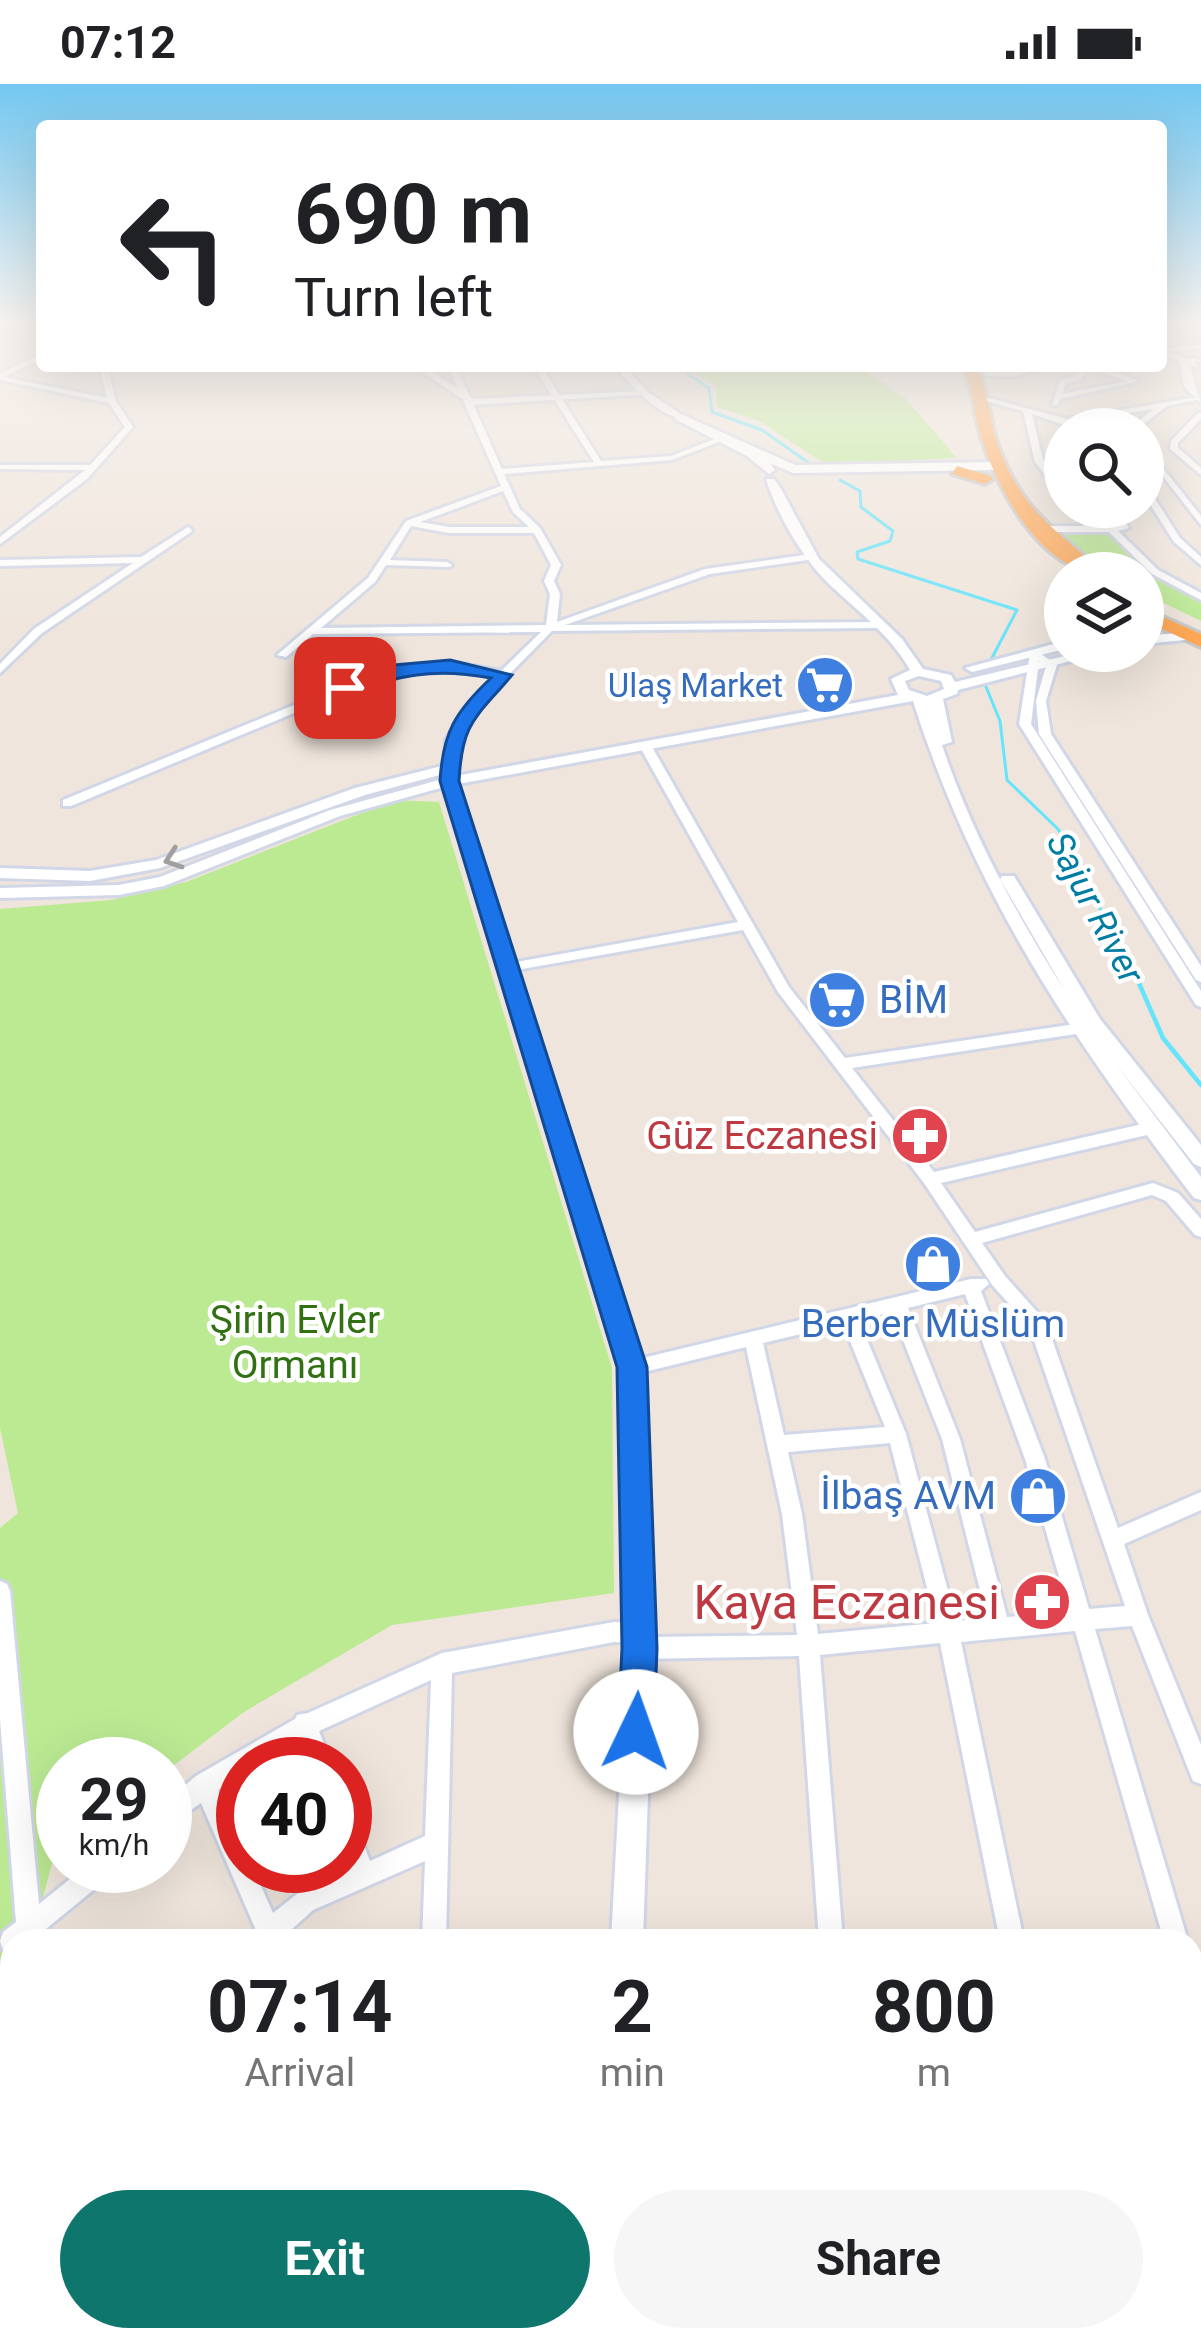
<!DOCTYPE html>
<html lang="en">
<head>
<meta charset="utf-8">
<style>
  body { margin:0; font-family:Roboto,sans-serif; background:#f6f6f6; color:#202124; height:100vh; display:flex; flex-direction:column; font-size:45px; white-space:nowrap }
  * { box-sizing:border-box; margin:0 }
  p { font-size:39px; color:#757577 }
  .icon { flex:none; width:66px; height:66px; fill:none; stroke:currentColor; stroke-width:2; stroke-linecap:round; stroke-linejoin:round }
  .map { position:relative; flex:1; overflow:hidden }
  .panel { position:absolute; left:0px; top:1845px; width:1203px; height:423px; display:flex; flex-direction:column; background:#fff; border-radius:36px 36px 0 0; box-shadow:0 12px 48px #0002 }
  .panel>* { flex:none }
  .hud { position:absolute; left:36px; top:36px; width:1131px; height:252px; border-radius:12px; box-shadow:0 12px 48px #0002; background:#fff; color:#202124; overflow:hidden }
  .buttons { position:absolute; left:1044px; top:324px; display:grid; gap:24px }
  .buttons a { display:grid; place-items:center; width:120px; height:120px; border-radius:50%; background:#fff; box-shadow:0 12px 48px #0002; font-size:60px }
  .speed { position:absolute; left:36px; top:1653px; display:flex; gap:24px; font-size:60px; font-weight:700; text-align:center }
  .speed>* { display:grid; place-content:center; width:156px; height:156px; border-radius:50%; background:#fff; box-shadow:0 12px 48px #0002; line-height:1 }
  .speed small { font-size:30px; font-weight:400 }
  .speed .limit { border:18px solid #d22; background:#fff; color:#111 }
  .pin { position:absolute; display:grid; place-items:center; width:102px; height:102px; color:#fff; margin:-51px; border-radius:24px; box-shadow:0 6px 18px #0006 }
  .me { position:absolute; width:132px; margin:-66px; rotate:3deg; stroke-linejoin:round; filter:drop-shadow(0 0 9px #0008) }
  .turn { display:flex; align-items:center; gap:42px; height:252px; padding:0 60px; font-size:54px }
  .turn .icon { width:156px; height:156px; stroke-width:2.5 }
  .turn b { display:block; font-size:84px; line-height:102px }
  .eta { display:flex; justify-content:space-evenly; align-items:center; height:204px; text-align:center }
  .eta b { font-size:72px; font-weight:700; line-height:84px }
  .cta { display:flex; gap:24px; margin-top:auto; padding:24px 60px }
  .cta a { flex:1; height:138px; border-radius:72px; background:#0f766e; color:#fff; font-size:48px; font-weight:700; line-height:138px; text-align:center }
  .cta a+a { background:#f6f6f6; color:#202124 }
  .status { display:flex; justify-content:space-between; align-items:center; height:84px; padding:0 60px; background:#fff; direction:ltr }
  .status svg { height:33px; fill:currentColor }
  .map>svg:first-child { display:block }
</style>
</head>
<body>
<div class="status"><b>07:12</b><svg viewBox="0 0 49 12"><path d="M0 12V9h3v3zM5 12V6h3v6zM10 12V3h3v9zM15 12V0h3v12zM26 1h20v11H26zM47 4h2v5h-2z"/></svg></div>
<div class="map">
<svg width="1201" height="2267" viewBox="0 0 1201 2267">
  <rect width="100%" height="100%" fill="#efe5dc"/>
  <path fill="#bbea93" d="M 695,282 L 857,282 L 905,314 L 957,374 L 825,380 L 761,338 L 717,323 L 716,302 L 695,290 Z
    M 1103,447 L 1156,492 L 1201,518 L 1201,537 L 1143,509 L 1143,489 L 1107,489 L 1061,449 Z
    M 395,716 L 439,718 L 612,1284 L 614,1509 L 392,1541 L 244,1628 L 165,1688 L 165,1680 L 63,1680 L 63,1764 L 54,1772 L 31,1857 L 12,1857 L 12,1929 L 0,1974 L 0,1444 L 18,1429 L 0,1344 L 0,825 L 111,816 L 186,798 Z
    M 1191,1978 L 1201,1979 L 1201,2145 L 1191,2084 Z
    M 0,2067 L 12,2074 L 12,2256 L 45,2256 L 40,2267 L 0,2267 Z"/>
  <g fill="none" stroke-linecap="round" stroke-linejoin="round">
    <path stroke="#65e4fb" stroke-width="3" d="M 686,282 L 688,290 L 709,304 L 712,328 L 762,346 L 813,382
      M 840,396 L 860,407 L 861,423 L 893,447 L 890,457 L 857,468 L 858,475 L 1017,526 L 982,593 L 1000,637 L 1007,696 L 1058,745 L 1140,900"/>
    <path stroke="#65e4fb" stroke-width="4.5" d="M 1138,897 L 1163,954 L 1201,1001"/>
    <g stroke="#d1d7e6" stroke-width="6">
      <path id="minor" d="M 1161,241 L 1201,249 L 1201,253 L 1161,245 Z
        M 1201,260 L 1201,264 L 1161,269 L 1161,265 Z
        M 42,270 L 42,275 L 4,293 L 107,314 L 99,282 L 107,282 L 116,317 L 133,343 L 87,395 L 0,460 L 0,453 L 85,386 L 0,385 L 0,381 L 90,381 L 125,343 L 109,319 L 0,296 L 0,289 Z
        M 1192,274 L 1199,276 L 1194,278 L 1199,284 L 1184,278 Z
        M 448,282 L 456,282 L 502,385 L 594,378 L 533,282 L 541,282 L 601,377 L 671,372 L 717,354 L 724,356 L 672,376 L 504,390 L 520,425 L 540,444 L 561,481 L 554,497 L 560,510 L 557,538 L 705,485 L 812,470 L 817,473 L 815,475 L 710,490 L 565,541 L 877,538 L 882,541 L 877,544 L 552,547 L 478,622 L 458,656 L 454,699 L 444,697 L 446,656 L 470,618 L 495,593 L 450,584 L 385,591 L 71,722 L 63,722 L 63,716 L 379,586 L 450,578 L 501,587 L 541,548 L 313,550 L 286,573 L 277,571 L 368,494 L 406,437 L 501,402 ZM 503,407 L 513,428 L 529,443 L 449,443 L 420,438 ZM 411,442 L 449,449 L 534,449 L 551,481 L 544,497 L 550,510 L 546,541 L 321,544 L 375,498 L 386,481 L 450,483 L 452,481 L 447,478 L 390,476 Z
        M 981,282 L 989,282 L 992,288 C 1011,289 1028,282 1048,282 L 1013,293 L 986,292 Z
        M 1081,282 L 1099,282 L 1139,297 L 1060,315 L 1058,321 L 1052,321 L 1060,296 L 1075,292 ZM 1089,282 L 1089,284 L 1127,297 L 1062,310 L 1066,299 L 1081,296 Z
        M 978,311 L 1067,335 L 1197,313 L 1201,315 L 1167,322 L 1137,345 L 1128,345 L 1154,325 L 1074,338 L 1084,345 C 1071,345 1046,334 1032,330 L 1043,376 L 1065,377 L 1065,381 L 1045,381 L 1065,408 L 1065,417 L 1035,378 L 1023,327 L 978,315 Z
        M 1198,329 L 1201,329 L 1201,335 L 1178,359 L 1178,364 L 1201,384 L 1201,391 L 1170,365 L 1171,357 Z
        M 1143,359 L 1201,432 L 1201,441 L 1143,367 Z
        M 1143,399 L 1147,402 L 1180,454 L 1201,473 L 1201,481 L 1174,458 L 1143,409 Z
        M 1070,423 L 1078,423 L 1093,442 L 1119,442 L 1108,423 L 1116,423 L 1129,444 L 1118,447 L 1158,486 L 1201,509 L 1201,516 L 1152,490 L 1109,448 L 1038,448 L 1034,445 L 1038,442 L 1084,442 Z
        M 188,443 L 192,446 L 191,448 L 42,549 L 0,589 L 0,580 L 34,545 L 133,479 L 0,482 L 0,476 L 141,473 Z
        M 1035,566 L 1057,581 L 1046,617 L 1051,650 L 1201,882 L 1201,898 L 1196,896 L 1039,650 L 1036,617 L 1046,582 L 1039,577 L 1031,640 L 1201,907 L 1201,923 L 1196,921 L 1019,640 L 1030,569 Z
        M 646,660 L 652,663 L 789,903 L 845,974 L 1076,940 L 1081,942 L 1083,945 L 1081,948 L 1076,950 L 852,984 L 934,1088 L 1151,1038 L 1156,1040 L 1159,1044 L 1151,1050 L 941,1099 L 975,1148 L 1153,1099 L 1178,1109 L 1201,1135 L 1201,1153 L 1195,1151 L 1166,1117 L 1152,1111 L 982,1159 L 1005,1192 L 1046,1238 L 1118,1444 L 1201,1408 L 1201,1426 L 1124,1460 L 1148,1531 L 1201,1661 L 1201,1700 L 1193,1697 L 1132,1542 L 1095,1545 L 1188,1857 L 1164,1857 L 1075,1547 L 961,1558 L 1024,1857 L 1000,1857 L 940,1559 L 820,1571 L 843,1857 L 819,1857 L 799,1572 L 640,1575 L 633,1571 L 629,1564 L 631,1559 L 614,1558 L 452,1589 L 446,1857 L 422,1857 L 425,1777 L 313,1826 L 279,1857 L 247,1857 L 255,1844 L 201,1719 L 165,1744 L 165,1718 L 196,1692 L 295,1635 L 297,1631 L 308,1629 L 442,1569 L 614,1538 L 639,1539 L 646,1542 L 650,1549 L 648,1553 L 797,1551 L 782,1430 L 746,1263 L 632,1291 L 626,1288 L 623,1283 L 626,1278 L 971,1195 L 986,1195 L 989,1200 L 981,1207 L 1045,1375 L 1089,1525 L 1125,1522 L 1029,1242 L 993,1202 L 924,1099 L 778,908 L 743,846 L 505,888 L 498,884 L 505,880 L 738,838 L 640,663 ZM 965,1210 L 1025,1375 L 1069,1527 L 1007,1533 L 960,1355 L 908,1224 ZM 892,1228 L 942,1355 L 987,1534 L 956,1537 L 906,1350 L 859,1236 ZM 843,1240 L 885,1343 L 784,1351 L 763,1259 ZM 890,1359 L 936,1539 L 818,1550 L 802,1430 L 788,1368 ZM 431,1596 L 425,1752 L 370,1777 L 353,1734 L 345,1730 L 345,1772 L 350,1786 L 297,1810 L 273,1829 L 252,1782 L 243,1782 L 243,1761 L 218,1706 L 243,1690 L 243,1680 L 259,1680 L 301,1656 L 310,1680 L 332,1680 L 319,1647 Z
        M 0,1497 L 7,1500 L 10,1507 L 39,1820 L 86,1782 L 117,1782 L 113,1790 L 41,1849 L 42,1857 L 12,1857 L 12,1869 L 3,1866 L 0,1857 L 3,1848 L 16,1838 L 0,1635 Z
        M 1191,1895 L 1201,1901 L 1201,1939 L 1197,1941 L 1191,1938 Z
        M 1191,2201 L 1201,2205 L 1201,2267 L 1184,2267 L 1182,2256 L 1191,2256 Z
        M 203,2256 L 231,2256 L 230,2267 L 202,2267 Z
        M 391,2256 L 419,2256 L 417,2267 L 389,2267 Z
        M 830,2256 L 858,2256 L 860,2267 L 832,2267 Z
        M 979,2256 L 1007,2256 L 1008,2267 L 980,2267 Z"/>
    </g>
    <g stroke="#d1d7e6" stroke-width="6">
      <path id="tertiary" d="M 1161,264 L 1187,275 L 1201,319 L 1184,303 L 1180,278 L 1161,270 Z
        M 614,282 L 624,282 L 648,308 L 682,331 L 682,335 C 655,329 633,303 614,282 Z
        M 766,395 L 774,395 L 781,405 L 819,475 L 902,555 L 923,585 L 951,591 L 955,598 L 1086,567 L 1110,567 L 958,606 L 957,610 L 943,615 L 952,658 L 942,661 C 971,748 1016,830 1065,907 L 1000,795 L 1002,792 L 1014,792 L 1100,935 L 1201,1061 L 1201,1083 L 1194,1080 L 1114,978 L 1201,1093 L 1201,1116 L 1194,1114 C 1071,953 975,811 913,617 L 458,700 L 644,1283 L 653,1564 L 643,1857 L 611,1857 L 627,1564 L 620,1283 L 444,703 L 340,732 L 164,802 L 119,811 L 0,814 L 0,804 L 119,801 L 160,793 L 330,726 L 450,693 L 898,611 L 891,595 L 910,586 C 890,550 856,526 827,498 C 801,472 776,428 766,395 ZM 919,592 L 941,597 L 944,605 L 927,612 L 909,606 L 905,597 Z
        M 1191,548 L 1197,552 L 1196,555 L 1143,560 L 1143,552 Z
        M 1065,557 L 1065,565 L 972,588 L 965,584 Z
        M 442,682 L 447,683 L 447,689 L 365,711 L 160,784 L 90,797 L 0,794 L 0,784 L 90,787 L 156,776 L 355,704 Z
        M 603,2256 L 639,2256 L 639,2267 L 603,2267 Z"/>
    </g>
    <g stroke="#d1d7e6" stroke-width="6">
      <path id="secondary" d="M 413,282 L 425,282 L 473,315 L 645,307 L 650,310 L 471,321 Z
        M 675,331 L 683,331 L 795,381 L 997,378 L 1003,382 L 997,386 L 793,389 L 770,379 L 775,386 L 769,390 L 747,372 L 675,335 Z"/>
    </g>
    <g stroke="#c8c8c8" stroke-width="6">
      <path id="trunk" d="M 961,282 L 975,282 L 979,289 C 989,312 990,338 998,361 C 1023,430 1055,443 1103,489 C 1039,489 994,399 979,346 C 973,324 973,302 961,282 Z
        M 957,382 L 990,392 L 993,395 L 985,400 L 952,390 Z
        M 1143,524 L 1201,550 L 1201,563 L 1143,536 Z"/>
    </g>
    <use href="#minor" fill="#fff" fill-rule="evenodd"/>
    <use href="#tertiary" fill="#fff" fill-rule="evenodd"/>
    <use href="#secondary" fill="#fff" fill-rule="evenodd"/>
    <use href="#trunk" fill="#ffa754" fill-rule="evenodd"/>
  </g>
  <defs><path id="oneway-chevron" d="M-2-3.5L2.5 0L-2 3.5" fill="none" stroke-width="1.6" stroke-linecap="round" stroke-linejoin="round" transform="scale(3)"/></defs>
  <use stroke="#a0a0a0" href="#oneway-chevron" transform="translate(173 775) rotate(161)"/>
  <linearGradient id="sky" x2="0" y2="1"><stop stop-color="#73c7f0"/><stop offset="0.43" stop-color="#f8f3ef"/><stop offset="1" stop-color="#f8f3ef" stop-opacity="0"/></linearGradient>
  <rect width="1201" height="555" fill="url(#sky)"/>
  <path fill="#1a73e8" stroke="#114b97" stroke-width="3" d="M 450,576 L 512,591 C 476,634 462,637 459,697 L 647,1283 L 657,1564 L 654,1648 L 649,1661 L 636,1666 L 623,1661 L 618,1648 L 622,1564 L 617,1283 L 440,697 C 443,648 455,628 491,594 C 431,583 401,592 345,609 L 336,604 L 383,582 Z"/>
  <defs>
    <g id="supermarket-disc" transform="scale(3)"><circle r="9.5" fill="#3f7fe0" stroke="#fff"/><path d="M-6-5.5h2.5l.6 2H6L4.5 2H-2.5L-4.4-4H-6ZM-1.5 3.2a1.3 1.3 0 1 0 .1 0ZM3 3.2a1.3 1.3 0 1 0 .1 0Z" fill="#fff"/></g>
    <g id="pharmacy-disc" transform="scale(3)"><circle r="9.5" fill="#e0444e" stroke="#fff"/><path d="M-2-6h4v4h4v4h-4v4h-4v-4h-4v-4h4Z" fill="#fff"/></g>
    <g id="shop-disc" transform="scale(3)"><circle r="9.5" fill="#3f7fe0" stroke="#fff"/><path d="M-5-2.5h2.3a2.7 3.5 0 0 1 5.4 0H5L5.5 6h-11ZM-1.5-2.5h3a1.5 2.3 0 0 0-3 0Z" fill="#fff"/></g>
  </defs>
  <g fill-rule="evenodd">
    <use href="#supermarket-disc" x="825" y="601"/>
    <use href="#supermarket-disc" x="837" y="916"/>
    <use href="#pharmacy-disc" x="920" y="1052"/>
    <use href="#shop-disc" x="933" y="1180"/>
    <use href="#shop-disc" x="1038" y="1412"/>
    <use href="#pharmacy-disc" x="1042" y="1518"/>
  </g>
  <g text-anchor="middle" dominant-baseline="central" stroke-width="9" stroke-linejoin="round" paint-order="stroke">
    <g font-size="33" fill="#366cbe" stroke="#fff" text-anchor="end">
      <text x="783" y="601">Ulaş Market</text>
    </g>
    <g font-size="36" font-style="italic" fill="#017da3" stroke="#fff">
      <text transform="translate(1095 824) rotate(62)">Sajur River</text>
    </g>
    <g font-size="39" fill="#366cbe" stroke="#fff" text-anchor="start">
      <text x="879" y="916">BİM</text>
      <text x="933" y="1240" text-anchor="middle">Berber Müslüm</text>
      <text x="996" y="1412" text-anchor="end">İlbaş AVM</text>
    </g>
    <g font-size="39" fill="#be3a42" stroke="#fff" text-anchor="end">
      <text x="878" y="1052">Güz Eczanesi</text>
    </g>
    <g font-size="39" fill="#317113" stroke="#fff">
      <text x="295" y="1236">Şirin Evler<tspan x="295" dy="45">Ormanı</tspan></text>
    </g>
    <g font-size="48" fill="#be3a42" stroke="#fff" text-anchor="end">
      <text x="1000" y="1518">Kaya Eczanesi</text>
    </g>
  </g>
</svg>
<div class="buttons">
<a><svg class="icon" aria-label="search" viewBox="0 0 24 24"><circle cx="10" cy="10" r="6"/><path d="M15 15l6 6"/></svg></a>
<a><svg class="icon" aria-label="layers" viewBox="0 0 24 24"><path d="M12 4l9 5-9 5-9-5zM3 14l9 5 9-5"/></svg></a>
</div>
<div class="speed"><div>29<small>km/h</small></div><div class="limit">40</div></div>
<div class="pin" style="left:345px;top:604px;background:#d93025"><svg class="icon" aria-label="arrive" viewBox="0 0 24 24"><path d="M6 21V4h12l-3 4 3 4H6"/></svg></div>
<svg class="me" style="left:636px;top:1648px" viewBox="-20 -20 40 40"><circle r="19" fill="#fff"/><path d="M0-13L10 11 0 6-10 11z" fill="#1a73e8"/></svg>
<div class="hud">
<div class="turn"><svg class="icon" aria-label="left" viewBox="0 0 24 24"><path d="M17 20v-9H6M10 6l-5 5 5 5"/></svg><div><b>690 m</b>Turn left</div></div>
</div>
<section class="panel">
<div class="eta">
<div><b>07:14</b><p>Arrival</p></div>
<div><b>2</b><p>min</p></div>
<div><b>800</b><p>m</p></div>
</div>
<div class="cta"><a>Exit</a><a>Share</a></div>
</section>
</div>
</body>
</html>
